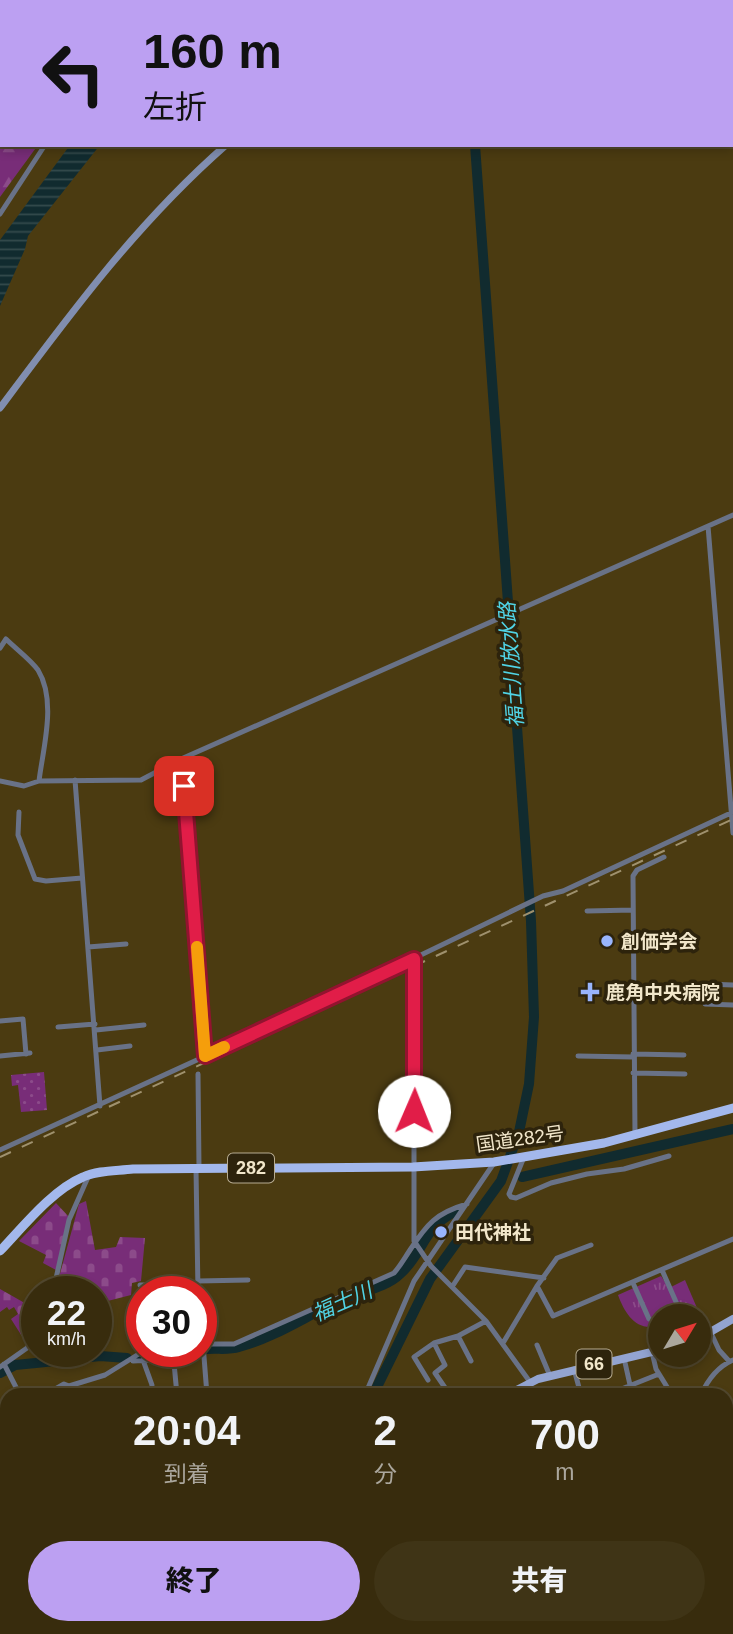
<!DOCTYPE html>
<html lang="ja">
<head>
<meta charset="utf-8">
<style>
  body { margin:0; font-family:Helvetica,"Noto Sans JP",sans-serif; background:#3f3416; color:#f1f3f6; height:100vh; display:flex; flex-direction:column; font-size:26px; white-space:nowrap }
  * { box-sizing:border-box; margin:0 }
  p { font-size:23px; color:#aba79d }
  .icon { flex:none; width:38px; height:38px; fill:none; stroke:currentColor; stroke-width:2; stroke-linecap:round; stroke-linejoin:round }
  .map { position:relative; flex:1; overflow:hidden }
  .side { position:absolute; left:0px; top:1388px; width:733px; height:247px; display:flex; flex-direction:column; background:#382c0d; border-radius:21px 21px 0 0; box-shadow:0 4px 10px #0003,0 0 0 2px #52482e }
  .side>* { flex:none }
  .guide { position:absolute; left:0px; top:0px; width:733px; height:147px; box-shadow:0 4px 10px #0003,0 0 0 2px #52482e; background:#bca0f2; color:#111; overflow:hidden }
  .needle { width:46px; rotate:52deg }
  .fabs { position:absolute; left:648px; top:1304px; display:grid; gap:14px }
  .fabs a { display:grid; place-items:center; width:63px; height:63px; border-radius:50%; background:#382c0d; box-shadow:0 4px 10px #0003,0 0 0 2px #52482e; font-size:35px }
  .speed { position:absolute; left:21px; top:1276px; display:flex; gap:14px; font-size:35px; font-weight:700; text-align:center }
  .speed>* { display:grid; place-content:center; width:91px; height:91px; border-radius:50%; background:#382c0d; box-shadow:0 4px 10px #0003,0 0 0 2px #52482e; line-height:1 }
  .speed small { font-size:18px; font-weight:400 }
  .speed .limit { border:10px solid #d22; background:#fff; color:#111 }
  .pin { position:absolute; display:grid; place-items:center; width:60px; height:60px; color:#fff; margin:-30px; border-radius:14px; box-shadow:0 4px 10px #0006 }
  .me { position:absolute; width:77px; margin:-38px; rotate:1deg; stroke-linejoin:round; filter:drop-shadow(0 0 5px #0008) }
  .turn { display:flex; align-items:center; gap:24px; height:147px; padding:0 28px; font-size:32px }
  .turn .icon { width:91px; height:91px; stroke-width:2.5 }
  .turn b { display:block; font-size:49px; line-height:60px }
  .eta { display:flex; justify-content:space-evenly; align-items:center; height:119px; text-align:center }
  .eta b { font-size:42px; font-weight:800; line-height:49px }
  .action { display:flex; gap:14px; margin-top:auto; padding:14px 28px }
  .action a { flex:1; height:80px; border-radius:42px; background:#bca0f2; color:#111; font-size:28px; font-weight:800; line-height:80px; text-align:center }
  .action a+a { background:#3f3416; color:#f1f3f6 }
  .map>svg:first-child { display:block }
</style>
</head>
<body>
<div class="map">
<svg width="733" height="1634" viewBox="0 0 733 1634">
  <defs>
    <pattern id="grass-tufts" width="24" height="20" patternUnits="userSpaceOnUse" patternTransform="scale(1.75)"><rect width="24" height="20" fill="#782d78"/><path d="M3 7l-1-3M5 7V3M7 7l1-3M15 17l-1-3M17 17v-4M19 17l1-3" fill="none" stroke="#8c4b8a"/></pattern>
    <pattern id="forest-firs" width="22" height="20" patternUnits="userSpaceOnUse" patternTransform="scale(1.75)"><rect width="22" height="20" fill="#782d78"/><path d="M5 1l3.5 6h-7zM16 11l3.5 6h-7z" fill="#8c4b8a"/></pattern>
    <pattern id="cemetery-stones" width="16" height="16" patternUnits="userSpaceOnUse" patternTransform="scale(1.75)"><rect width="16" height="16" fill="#782d78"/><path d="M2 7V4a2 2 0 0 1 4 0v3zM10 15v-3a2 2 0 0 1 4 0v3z" fill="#8c4b8a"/></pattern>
    <pattern id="park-dots" width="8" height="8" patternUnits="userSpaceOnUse" patternTransform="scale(1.75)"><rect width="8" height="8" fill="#782d78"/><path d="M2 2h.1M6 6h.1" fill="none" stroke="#8c4b8a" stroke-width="1.8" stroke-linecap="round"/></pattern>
    <pattern id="water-rules" width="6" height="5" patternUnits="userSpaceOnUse" patternTransform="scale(1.75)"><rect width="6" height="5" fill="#112b2f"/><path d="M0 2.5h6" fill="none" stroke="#344a4c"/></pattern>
  </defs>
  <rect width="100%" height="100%" fill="#4b3b11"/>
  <path fill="url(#grass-tufts)" d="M 661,1276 L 669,1288 L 685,1280 L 697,1308 L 693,1316 L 660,1316 L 660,1325 C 637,1333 625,1314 618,1295 Z"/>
  <path fill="url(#forest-firs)" d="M 0,0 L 162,0 L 2,2 L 2,145 L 38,145 L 0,197 Z
    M 311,1628 L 340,1628 L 353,1634 L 308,1634 Z
    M 433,1628 L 580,1628 C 566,1634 455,1634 430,1634 Z"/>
  <path fill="url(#cemetery-stones)" d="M 86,1201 L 95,1250 L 116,1247 L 120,1237 L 145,1238 L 141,1281 L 132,1283 L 131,1295 L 96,1304 L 96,1292 L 55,1292 L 79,1204 Z
    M 56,1203 L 69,1217 L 56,1270 L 43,1263 L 46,1255 L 19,1241 Z
    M 0,1289 L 37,1310 C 37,1321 33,1334 25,1341 L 11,1319 L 18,1314 L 14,1307 L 9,1310 L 7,1307 L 0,1312 Z"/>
  <path fill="url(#park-dots)" d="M 44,1072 L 47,1110 L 21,1112 L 18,1085 L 12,1086 L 11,1075 Z"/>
  <path fill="#782d78" d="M 726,1613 L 733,1617 L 733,1634 L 635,1634 L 638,1628 L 726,1628 Z"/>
  <path fill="url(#water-rules)" d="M 70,145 L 100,145 L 28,236 L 25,249 L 0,306 L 0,240 Z"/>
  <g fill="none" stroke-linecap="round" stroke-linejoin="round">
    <path stroke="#112b2f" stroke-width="2" d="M 251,0 L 252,2"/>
    <path stroke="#112b2f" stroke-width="10" d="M 493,2 L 494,0
      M 522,1177 L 733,1129
      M 201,1350 C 214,1347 226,1351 239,1347 C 277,1337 310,1313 346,1298 C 363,1291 387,1287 400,1274 C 424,1253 422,1228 456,1211
      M 140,1358 L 195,1351
      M 0,1373 L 15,1365 L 36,1363 L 100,1356 L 127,1358
      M 373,1395 L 430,1279 L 501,1181 L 519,1132 L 529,1084 L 534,1017 L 531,921 L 475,145
      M 297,1628 L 297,1634"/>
    <path stroke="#697287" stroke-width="5" d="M 277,2 L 277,0
      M 0,214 L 45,145
      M 708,526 L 733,833
      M 0,648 L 6,639 C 16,649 30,659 38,670 C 57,701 43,748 39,781
      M 181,759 L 205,1056
      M 75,780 L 100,1106
      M 0,781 L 24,786 L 39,781 L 141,780 L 181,759 L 733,515
      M 19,812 L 18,835 L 35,879 L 46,881 L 82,878
      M 587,911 L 633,910
      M 88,947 L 126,944
      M 414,959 L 414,1241 L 431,1266 L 486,1321 L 530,1382
      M 733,985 L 706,984 L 705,1004 L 733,1005
      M 0,1021 L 23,1019 L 26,1054
      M 58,1027 L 95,1024
      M 96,1030 L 144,1025
      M 97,1050 L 130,1046
      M 633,1054 L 684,1055
      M 0,1056 L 30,1053
      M 578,1056 L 633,1057
      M 633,1073 L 685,1074
      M 198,1074 L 199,1168
      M 635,1136 L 633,876 L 637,870 L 664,857
      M 0,1150 L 311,1008 L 543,896 L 563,891 L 733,812
      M 524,1157 L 509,1194 L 511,1197 L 516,1198 L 551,1183 L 587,1174 L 624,1169 L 669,1156
      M 196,1169 L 198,1292
      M 662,1270 L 680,1311 L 676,1316
      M 198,1281 L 248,1280
      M 633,1283 L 649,1319 L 655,1321 L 660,1319
      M 140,1285 L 198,1285
      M 537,1286 L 553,1316 L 733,1239
      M 452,1287 L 465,1267 L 544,1278
      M 53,1292 L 69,1220 L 89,1175
      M 711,1333 L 719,1350 L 729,1361
      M 458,1336 L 471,1361
      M 434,1343 L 445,1365 L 435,1373 L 450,1395
      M 503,1343 L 537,1286 L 557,1258 L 591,1245
      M 201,1344 L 234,1344 L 394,1273 C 401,1265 404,1259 410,1250 C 427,1224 436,1213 467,1204
      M 203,1344 L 207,1395
      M 537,1345 L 550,1376
      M 652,1352 L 656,1369 L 672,1395
      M 624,1358 L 630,1385
      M 143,1360 L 152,1385 L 151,1395
      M 133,1361 L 171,1359 L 174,1363 L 177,1395
      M 4,1364 L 20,1395
      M 0,1367 L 27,1348 L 37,1332
      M 574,1369 L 581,1395
      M 428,1380 L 414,1357 L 434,1343 L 458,1336 L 486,1321
      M 619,1390 L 659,1374
      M 45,1395 L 64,1384 L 69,1386 L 105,1375 L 142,1352 L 165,1351
      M 365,1395 L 414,1281 L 494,1163
      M 701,1395 C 708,1379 717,1367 733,1360
      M 0,1425 L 7,1420
      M 0,1454 L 7,1459
      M 0,1615 L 7,1622
      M 13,1628 L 19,1634
      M 288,1628 L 290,1634
      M 0,1629 L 7,1622
      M 629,1634 L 632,1628"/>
    <path stroke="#818eb0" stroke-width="7" d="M 459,2 L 469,0
      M 0,408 C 70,314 137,223 226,145
      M 726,1428 L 733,1423"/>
    <path stroke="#93a4d0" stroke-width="8" d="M 698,1339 L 733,1319
      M 507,1395 L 538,1379 L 660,1350
      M 0,1523 L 7,1529
      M 110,1628 L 117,1634
      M 167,1634 L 177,1628"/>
    <path stroke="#a3b8ec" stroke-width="9" d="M 0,1251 C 23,1227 52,1190 83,1177 C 98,1170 117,1171 133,1169 L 413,1167 L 494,1162 L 604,1143 L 733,1108"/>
    <path stroke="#9f916e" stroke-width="2" stroke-dasharray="12 12" stroke-linecap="butt" d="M 0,1157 L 733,819"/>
  </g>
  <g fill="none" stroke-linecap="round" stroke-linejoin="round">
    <g stroke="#92132f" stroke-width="18">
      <path id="route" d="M 184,786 L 205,1056 L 414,959 L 414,1111"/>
    </g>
    <use href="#route" stroke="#e11d48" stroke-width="12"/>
    <path stroke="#f59e0b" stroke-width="12" d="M 197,947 L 205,1056 L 224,1047"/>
  </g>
  <g fill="#99b5fd" stroke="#2d230c" stroke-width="2.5">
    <circle cx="607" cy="941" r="7"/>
    <path d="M586.5 981.5h7v7h7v7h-7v7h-7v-7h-7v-7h7z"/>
    <circle cx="441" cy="1232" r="7"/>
  </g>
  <g text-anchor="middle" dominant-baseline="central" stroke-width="7" stroke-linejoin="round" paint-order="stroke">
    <g fill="#2d230c" stroke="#b7ac92" stroke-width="2">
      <rect x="228" y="1153.5" width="46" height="29" rx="5"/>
      <rect x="576.5" y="1349.5" width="35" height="29" rx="5"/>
    </g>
    <g font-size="18" font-weight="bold" fill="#f2e7cb">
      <text x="251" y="1168">282</text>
      <text x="594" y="1364">66</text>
    </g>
    <g font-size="19" font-weight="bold" fill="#f2e7cb" stroke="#2d230c" text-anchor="start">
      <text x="621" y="941">創価学会</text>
      <text x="606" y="992">鹿角中央病院</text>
      <text x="455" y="1232">田代神社</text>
    </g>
    <g font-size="19" fill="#f2e7cb" stroke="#2d230c">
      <text transform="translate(520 1139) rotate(-8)">国道282号</text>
    </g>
    <g font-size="21" font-style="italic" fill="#50d3e5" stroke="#2d230c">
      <text transform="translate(511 665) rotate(-94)">福士川放水路</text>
      <text transform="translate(342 1302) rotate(-24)">福士川</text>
    </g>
  </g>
</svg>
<div class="fabs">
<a><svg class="needle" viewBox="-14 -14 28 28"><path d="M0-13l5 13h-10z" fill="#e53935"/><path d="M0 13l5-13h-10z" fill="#aba79d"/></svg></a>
</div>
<div class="speed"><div>22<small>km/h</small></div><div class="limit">30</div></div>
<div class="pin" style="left:184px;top:786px;background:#d93025"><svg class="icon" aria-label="arrive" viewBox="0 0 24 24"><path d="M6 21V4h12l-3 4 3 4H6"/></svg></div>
<svg class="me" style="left:414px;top:1111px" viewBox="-20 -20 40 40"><circle r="19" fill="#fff"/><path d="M0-13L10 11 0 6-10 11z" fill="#e11d48"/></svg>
<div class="guide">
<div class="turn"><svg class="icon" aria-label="left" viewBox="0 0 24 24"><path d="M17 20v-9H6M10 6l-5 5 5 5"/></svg><div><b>160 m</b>左折</div></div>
</div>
<section class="side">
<div class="eta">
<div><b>20:04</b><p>到着</p></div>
<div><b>2</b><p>分</p></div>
<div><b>700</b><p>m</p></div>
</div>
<div class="action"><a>終了</a><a>共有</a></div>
</section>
</div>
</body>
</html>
